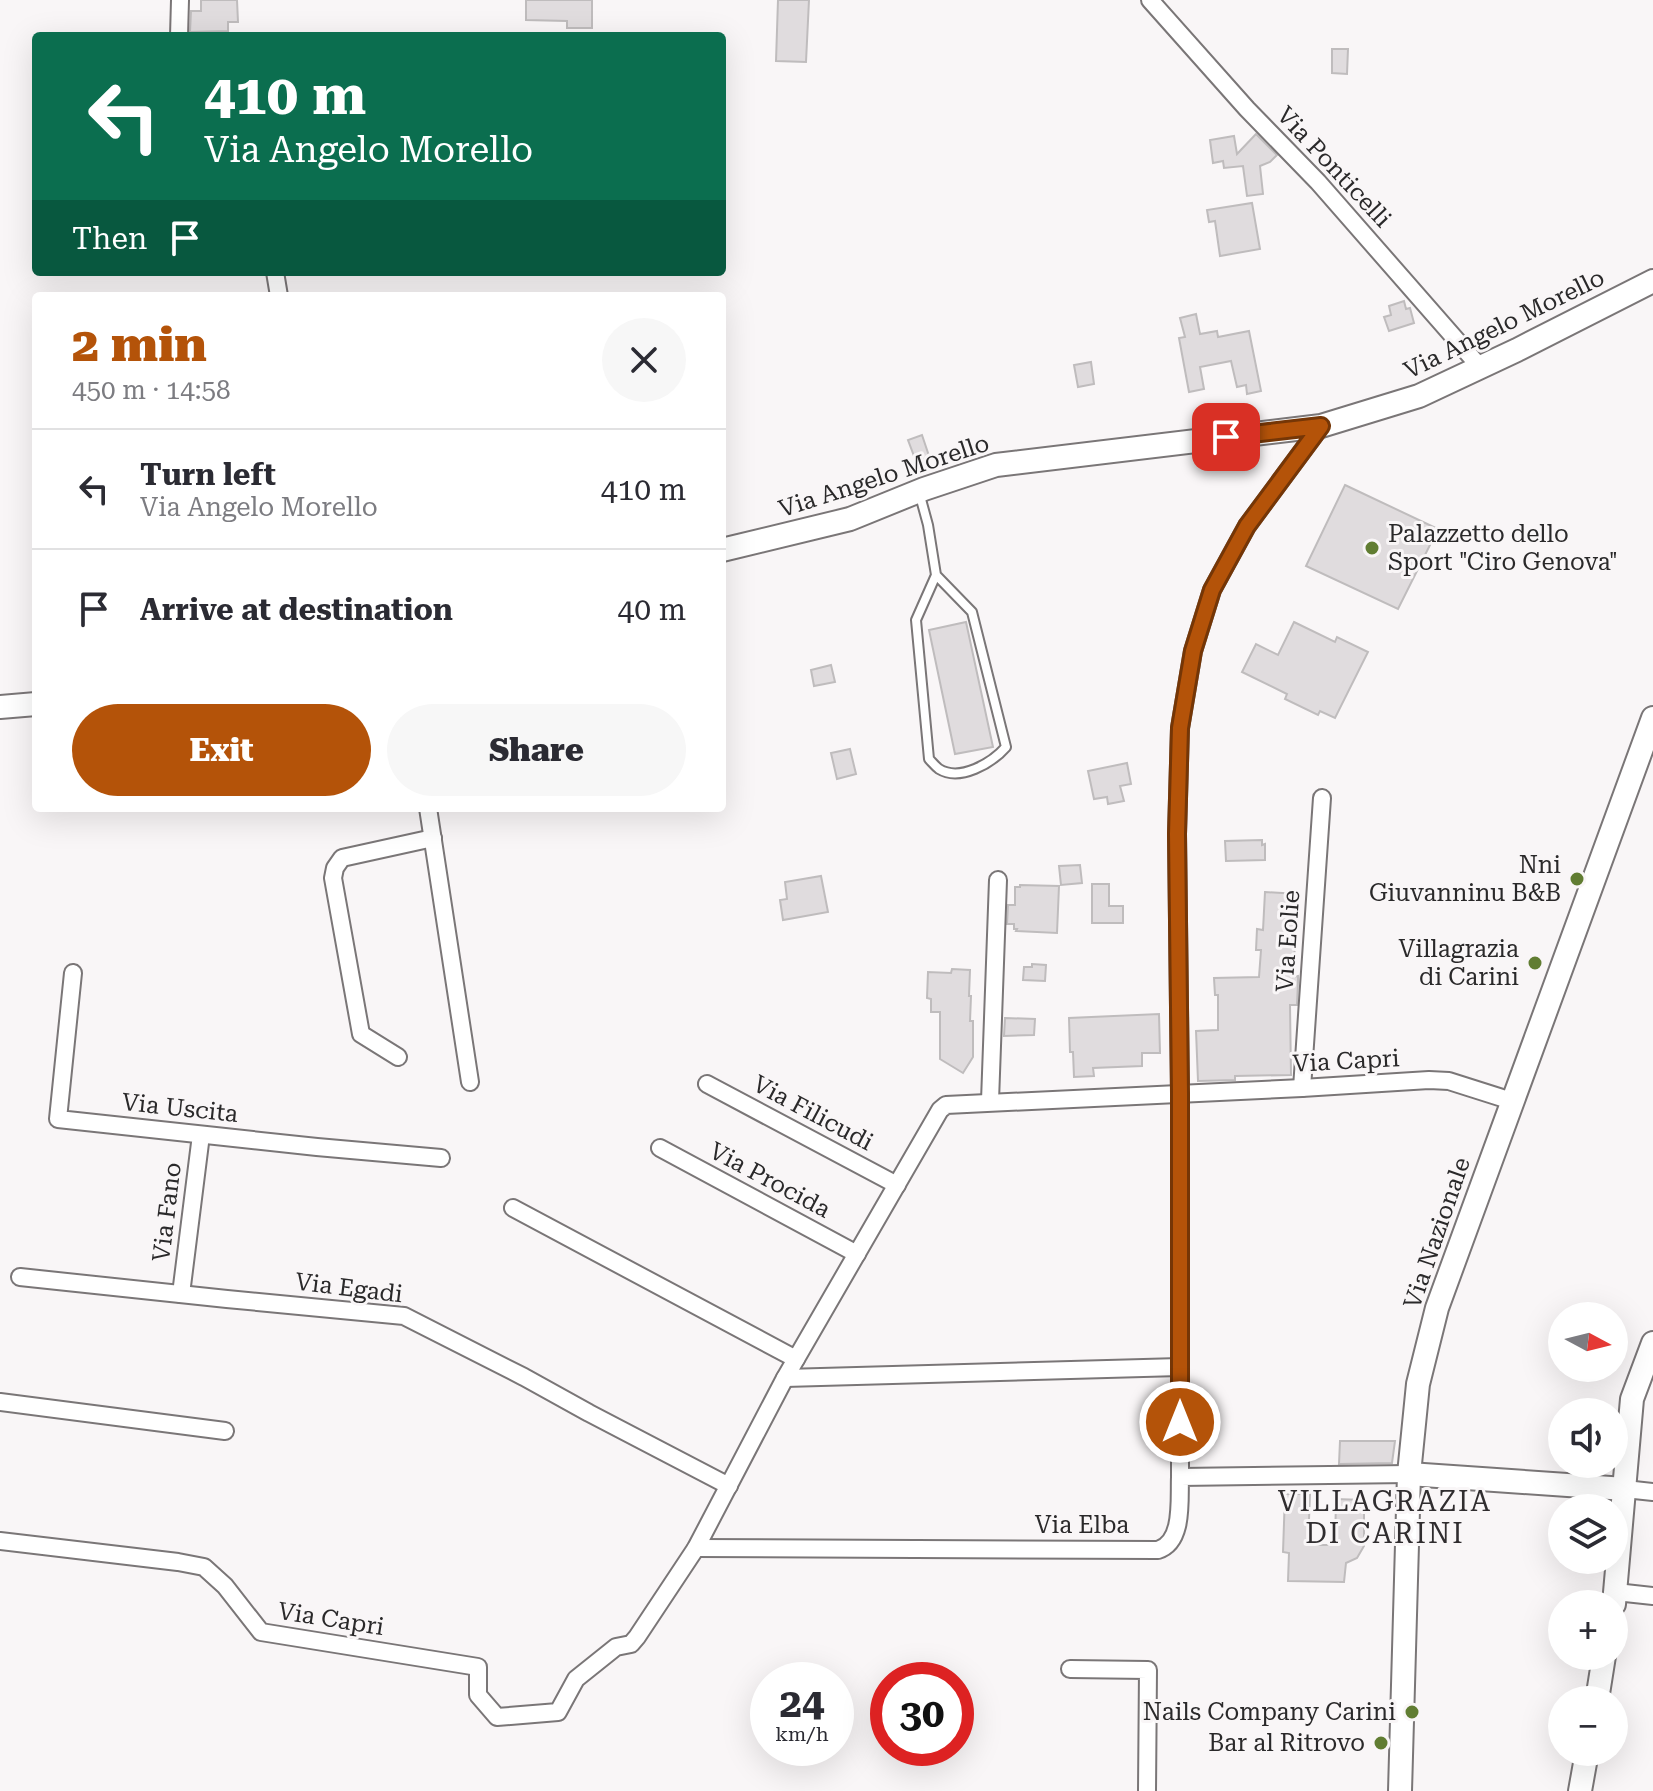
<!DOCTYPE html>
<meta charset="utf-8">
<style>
:root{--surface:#fff;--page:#f7f7f7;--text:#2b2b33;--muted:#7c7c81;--line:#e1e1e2;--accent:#b45309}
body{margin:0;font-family:"Roboto Serif",serif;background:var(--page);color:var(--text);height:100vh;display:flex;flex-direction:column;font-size:30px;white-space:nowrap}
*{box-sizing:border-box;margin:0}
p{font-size:26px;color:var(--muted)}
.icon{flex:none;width:44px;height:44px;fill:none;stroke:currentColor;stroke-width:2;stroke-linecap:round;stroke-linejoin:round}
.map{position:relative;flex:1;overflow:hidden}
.sheet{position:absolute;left:32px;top:292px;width:694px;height:520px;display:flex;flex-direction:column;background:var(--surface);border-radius:8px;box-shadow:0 8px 32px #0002}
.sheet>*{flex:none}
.guide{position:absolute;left:32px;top:32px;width:694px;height:244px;border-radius:8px;box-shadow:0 8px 32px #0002;background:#0b6e4f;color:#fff;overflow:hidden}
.needle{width:52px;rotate:97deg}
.controls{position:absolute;left:1548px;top:1302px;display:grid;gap:16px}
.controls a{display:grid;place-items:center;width:80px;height:80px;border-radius:50%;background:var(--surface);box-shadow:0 8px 32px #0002;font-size:40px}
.speed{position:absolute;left:750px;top:1662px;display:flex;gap:16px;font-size:40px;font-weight:700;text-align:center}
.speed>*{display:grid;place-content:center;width:104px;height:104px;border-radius:50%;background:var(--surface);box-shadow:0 8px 32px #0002;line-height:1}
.speed small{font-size:20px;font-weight:400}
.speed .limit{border:12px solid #d22;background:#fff;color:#111}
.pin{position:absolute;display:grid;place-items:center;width:68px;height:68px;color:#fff;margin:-34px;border-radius:16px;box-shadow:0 4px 12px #0006}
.me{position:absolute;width:88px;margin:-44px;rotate:0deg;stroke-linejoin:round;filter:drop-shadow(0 0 6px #0008)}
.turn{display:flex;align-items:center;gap:28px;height:168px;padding:0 40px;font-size:36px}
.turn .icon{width:104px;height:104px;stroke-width:2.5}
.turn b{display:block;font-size:56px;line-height:68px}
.then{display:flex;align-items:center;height:76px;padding:0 40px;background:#0003;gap:16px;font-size:30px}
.round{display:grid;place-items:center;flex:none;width:84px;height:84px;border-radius:42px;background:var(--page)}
.head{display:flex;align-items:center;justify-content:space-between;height:136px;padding:0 40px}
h1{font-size:48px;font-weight:800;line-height:60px;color:var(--accent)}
.cta{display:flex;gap:16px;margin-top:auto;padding:16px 40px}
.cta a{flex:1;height:92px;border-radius:48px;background:var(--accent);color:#fff;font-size:32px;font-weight:800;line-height:92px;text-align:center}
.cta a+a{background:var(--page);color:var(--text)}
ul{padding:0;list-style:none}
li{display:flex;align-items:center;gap:24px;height:120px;padding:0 40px;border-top:2px solid var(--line)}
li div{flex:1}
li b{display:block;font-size:30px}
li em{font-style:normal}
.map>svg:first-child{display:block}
</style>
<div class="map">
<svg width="1653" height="1791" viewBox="0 0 1653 1791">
<rect width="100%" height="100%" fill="#f9f6f7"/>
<!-- building -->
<g fill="#e0dcde" stroke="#bfbcbd" stroke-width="2">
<polygon points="201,0 237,0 238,22 228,22 228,31 190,32 191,11 201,11"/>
<polygon points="526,0 592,0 592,28 567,28 567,21 526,20"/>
<polygon points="778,0 809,0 806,62 776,61"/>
<polygon points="1332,49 1348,49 1347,74 1332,73"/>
<polygon points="1256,134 1277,155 1270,162 1260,166 1263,194 1247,196 1243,166 1224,168 1223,161 1213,163 1210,140 1234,136 1237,154"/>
<polygon points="1252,203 1260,249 1220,256 1215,221 1209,222 1207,210"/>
<polygon points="1404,301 1406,309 1410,308 1414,323 1389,331 1384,317 1391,315 1389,306"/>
<polygon points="1196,314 1200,334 1217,331 1218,337 1249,331 1261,391 1247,394 1246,385 1237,387 1231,361 1200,367 1204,389 1189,392 1179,338 1185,337 1180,318"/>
<polygon points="1091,362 1094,384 1078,387 1074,365"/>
<polygon points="922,435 930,459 917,464 908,440"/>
<polygon points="1345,485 1438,529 1398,609 1306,566"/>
<polygon points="966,622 993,747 955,754 929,630"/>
<polygon points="1294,622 1335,642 1337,637 1368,652 1335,718 1320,711 1318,715 1285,699 1287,694 1242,672 1256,644 1278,655"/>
<polygon points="831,665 835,682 814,686 811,670"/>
<polygon points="850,749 856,774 837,779 831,753"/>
<polygon points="1127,763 1131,784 1120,786 1124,801 1108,804 1107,797 1094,799 1088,771"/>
<polygon points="1262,840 1262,845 1265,844 1265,860 1226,861 1225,841"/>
<polygon points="1080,865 1082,883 1061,885 1059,866"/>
<polygon points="821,876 828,912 783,920 780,900 787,899 785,882"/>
<polygon points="1092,884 1109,884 1109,906 1123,906 1123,923 1092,923"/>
<polygon points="1020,885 1059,886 1057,933 1016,931 1017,929 1014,929 1014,924 1007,924 1008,905 1015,905 1015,887 1020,887"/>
<polygon points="1265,892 1298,894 1293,977 1298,976 1298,982 1297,1005 1290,1005 1291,1075 1235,1076 1235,1080 1198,1081 1196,1031 1218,1030 1218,995 1215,995 1214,978 1259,977 1261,950 1256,950 1257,929 1263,930"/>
<polygon points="1032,964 1046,965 1045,981 1023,980 1024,967 1032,967"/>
<polygon points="952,969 970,970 969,996 971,996 970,1021 973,1021 973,1057 963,1073 940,1059 940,1012 931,1012 931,999 927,998 928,972 951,973"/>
<polygon points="1159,1014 1160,1053 1142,1053 1142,1066 1093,1068 1094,1076 1074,1077 1073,1052 1070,1052 1069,1018"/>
<polygon points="1005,1018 1035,1019 1034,1035 1004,1036"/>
<polygon points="1340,1441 1395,1441 1392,1463 1339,1464"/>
<polygon points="1285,1494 1310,1494 1308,1545 1335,1545 1336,1499 1364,1500 1364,1546 1357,1558 1346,1563 1344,1582 1288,1581 1289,1553 1283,1552"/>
</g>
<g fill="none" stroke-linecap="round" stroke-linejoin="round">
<!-- lane casing -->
<g stroke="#7a7677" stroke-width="12">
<path id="lane" d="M 919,492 L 928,525 L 936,575 L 972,612 L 1006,747 C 992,763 960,782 939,769 C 935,766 932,762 929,759 L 916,620 L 936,575"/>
</g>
<!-- street casing -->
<g stroke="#7a7677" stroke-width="20">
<g id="street">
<polyline points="1150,0 1247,109 1318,182 1480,367"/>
<polyline points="179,36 180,0"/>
<polyline points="275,272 279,296"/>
<polyline points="428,808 470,1082"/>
<polyline points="73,973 58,1119 317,1147 441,1158"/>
<polyline points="398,1057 361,1034 333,878 335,868 342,858 433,838"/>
<polyline points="707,1084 897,1185"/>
<polyline points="1302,1088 1322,798"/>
<polyline points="990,1101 998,880"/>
<polyline points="660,1148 857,1254"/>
<polyline points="513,1208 796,1359"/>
<polyline points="20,1277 227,1299 404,1316 524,1377 589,1413 729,1486"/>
<polyline points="181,1294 201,1135"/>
<polyline points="785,1378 1180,1367"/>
<polyline points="0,1402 225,1431"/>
<polyline points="1180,1477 1180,1093 1177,834 1180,728 1193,651 1212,590 1247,526 1321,426"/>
<polyline points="1625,1489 1653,1492"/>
<polyline points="0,1541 178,1562 204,1567 225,1586 261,1632 478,1667 478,1695 497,1717 558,1712 576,1679 616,1647 631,1644 637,1637 696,1548 785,1378 940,1110 946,1105 1302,1088 1429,1080 1449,1081 1512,1101"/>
<path d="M 696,1548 L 1158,1550 C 1184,1542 1179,1500 1180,1477 L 1409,1474"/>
<polyline points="1616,1592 1653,1596"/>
<polyline points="1070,1669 1148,1670 1147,1791"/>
</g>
</g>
<!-- secondary casing -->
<g stroke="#7a7677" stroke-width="26">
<g id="secondary">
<polyline points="722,550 850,519 924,489 996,465 1321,426 1419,396 1517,350 1653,281"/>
<polyline points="0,707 36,704"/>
<polyline points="1409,1474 1625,1489"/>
<polyline points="1614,1604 1632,1399 1653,1343"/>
<polyline points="1597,1700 1604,1656"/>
<polyline points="1400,1791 1409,1474 1418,1384 1437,1308 1653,718"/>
<polyline points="1580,1791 1587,1752"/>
</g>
</g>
<!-- lane -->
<use href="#lane" stroke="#fff" stroke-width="8"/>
<!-- street -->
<use href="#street" stroke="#fff" stroke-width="16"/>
<!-- secondary -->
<use href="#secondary" stroke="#fff" stroke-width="22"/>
</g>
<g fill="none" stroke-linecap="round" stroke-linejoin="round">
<!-- route casing -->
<g stroke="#753606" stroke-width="20">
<polyline id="route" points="1180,1422 1180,1093 1177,834 1180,728 1193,651 1212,590 1247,526 1321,426 1226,437"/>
</g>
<!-- route -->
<use href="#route" stroke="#b45309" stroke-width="14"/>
</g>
<!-- markers -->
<g fill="#617d32" stroke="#f9f6f7" stroke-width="3">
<circle cx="1372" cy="548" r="8"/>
<circle cx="1577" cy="879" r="8"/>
<circle cx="1535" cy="963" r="8"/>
<circle cx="1412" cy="1712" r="8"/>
<circle cx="1381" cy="1743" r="8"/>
</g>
<g text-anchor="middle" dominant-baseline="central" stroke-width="6" stroke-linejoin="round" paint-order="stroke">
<!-- street labels -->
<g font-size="24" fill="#2a292a" stroke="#f9f6f7">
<text transform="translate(1334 167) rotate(47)">Via Ponticelli</text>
<text transform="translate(1504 324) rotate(-26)">Via Angelo Morello</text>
<text transform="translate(884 476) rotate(-18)">Via Angelo Morello</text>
<text transform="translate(1288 941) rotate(-86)">Via Eolie</text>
<text transform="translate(1346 1061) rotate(-3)">Via Capri</text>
<text transform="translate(180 1108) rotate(6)">Via Uscita</text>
<text transform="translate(813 1113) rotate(28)">Via Filicudi</text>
<text transform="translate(770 1180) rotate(28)">Via Procida</text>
<text transform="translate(167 1212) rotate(-83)">Via Fano</text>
<text transform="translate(1437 1233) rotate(-71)">Via Nazionale</text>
<text transform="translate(349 1288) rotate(7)">Via Egadi</text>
<text x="1082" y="1525">Via Elba</text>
<text transform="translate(331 1619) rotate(9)">Via Capri</text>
</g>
<!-- poi labels -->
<g font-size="24" fill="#2a292a" stroke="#f9f6f7" text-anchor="end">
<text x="1388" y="534" text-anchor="start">Palazzetto dello<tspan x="1388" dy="28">Sport "Ciro Genova"</tspan></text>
<text x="1561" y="865">Nni<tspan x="1561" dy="28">Giuvanninu B&amp;B</tspan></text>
<text x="1519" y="949">Villagrazia<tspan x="1519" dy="28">di Carini</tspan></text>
<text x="1396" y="1712">Nails Company Carini</text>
<text x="1365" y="1743">Bar al Ritrovo</text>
</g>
<!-- quarter labels -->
<g font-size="28" letter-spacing="2" fill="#302d2f" stroke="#f9f6f7">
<text x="1385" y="1501">VILLAGRAZIA<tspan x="1385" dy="32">DI CARINI</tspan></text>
</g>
</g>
</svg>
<div class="controls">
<a><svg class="needle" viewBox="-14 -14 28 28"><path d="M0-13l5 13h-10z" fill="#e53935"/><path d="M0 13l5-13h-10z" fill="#7c7c81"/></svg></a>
<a><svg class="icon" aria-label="sound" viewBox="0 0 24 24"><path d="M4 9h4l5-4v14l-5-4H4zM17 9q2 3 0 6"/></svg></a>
<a><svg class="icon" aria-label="layers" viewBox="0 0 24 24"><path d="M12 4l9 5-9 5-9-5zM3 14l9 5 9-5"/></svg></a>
<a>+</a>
<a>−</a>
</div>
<div class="speed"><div>24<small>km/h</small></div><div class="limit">30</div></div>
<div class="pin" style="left:1226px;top:437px;background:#d93025"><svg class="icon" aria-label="arrive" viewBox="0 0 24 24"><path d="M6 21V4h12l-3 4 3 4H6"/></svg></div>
<svg class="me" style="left:1180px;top:1422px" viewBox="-20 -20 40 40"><circle r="17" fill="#b45309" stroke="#fff" stroke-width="3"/><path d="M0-11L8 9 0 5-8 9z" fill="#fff"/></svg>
<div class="guide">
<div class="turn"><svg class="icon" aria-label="left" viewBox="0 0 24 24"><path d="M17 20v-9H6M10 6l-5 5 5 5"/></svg><div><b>410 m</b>Via Angelo Morello</div></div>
<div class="then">Then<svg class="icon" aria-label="arrive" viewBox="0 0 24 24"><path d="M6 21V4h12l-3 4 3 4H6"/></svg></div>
</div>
<section class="sheet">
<div class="head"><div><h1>2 min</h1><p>450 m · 14:58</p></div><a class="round"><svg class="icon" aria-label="close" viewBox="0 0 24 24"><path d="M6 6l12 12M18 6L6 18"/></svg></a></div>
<ul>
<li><svg class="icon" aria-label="left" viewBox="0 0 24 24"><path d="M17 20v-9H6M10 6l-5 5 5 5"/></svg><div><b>Turn left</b><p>Via Angelo Morello</p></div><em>410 m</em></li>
<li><svg class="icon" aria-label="arrive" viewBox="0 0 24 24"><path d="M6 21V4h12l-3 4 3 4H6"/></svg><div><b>Arrive at destination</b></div><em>40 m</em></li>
</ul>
<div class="cta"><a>Exit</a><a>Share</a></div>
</section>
</div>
